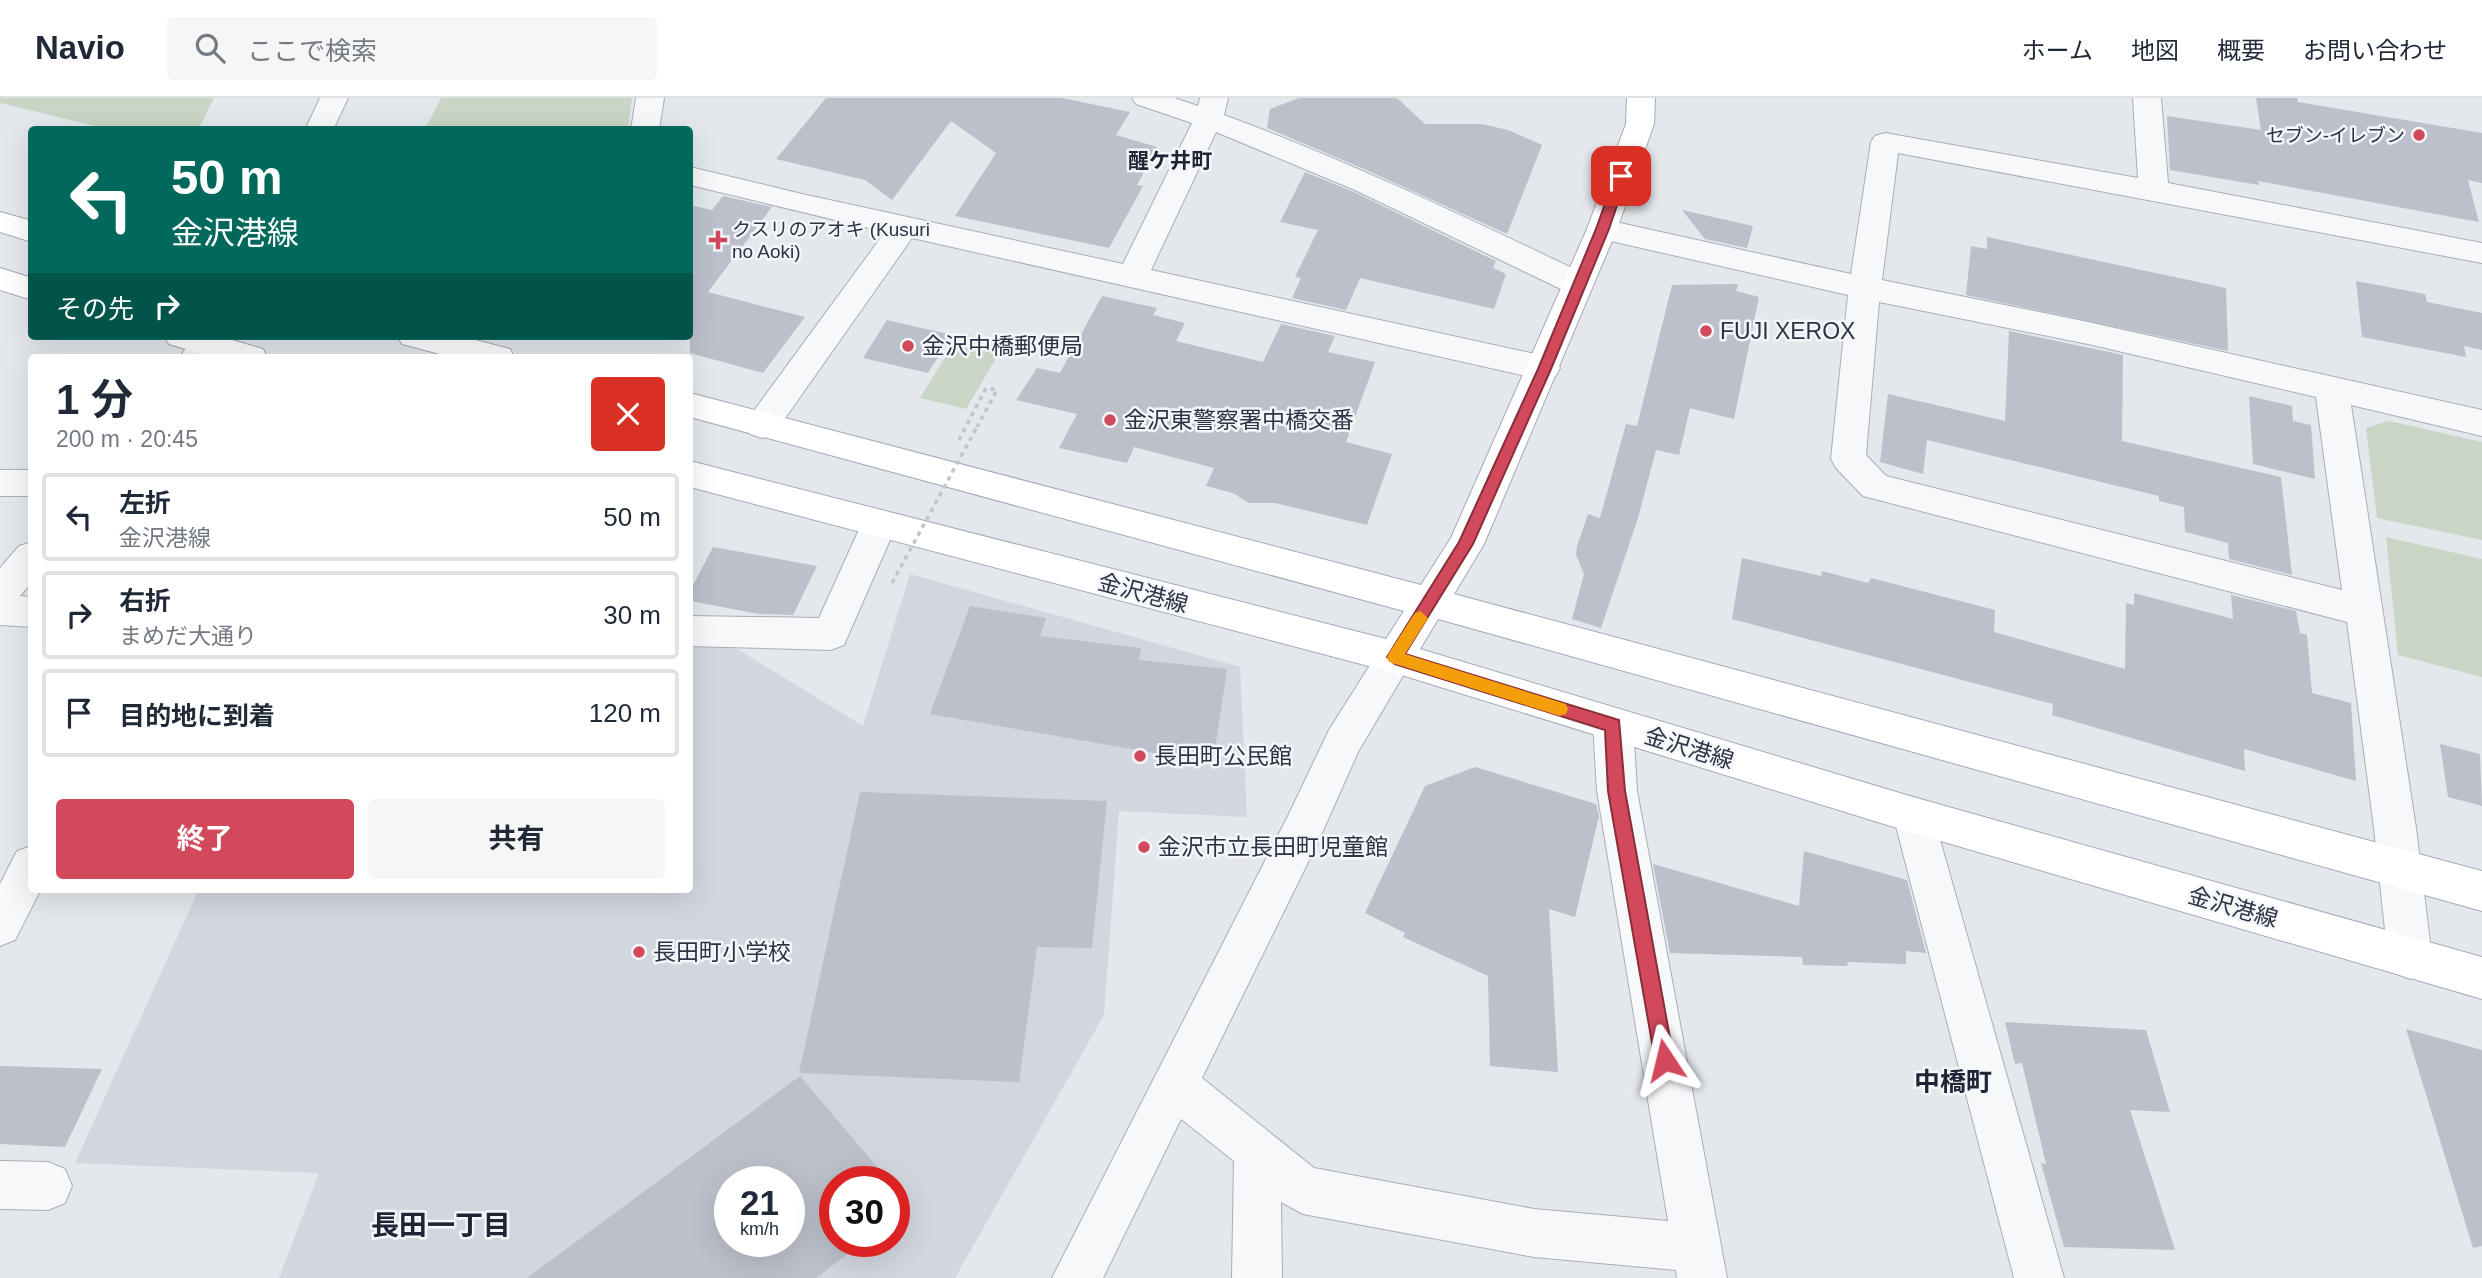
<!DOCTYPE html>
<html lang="ja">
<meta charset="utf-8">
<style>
:root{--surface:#fff;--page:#f6f6f7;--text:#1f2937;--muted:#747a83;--line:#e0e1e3;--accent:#d1495b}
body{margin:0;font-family:Helvetica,"Noto Sans JP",sans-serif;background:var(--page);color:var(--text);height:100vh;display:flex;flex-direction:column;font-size:26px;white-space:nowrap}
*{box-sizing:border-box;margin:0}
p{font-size:23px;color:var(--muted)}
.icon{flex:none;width:38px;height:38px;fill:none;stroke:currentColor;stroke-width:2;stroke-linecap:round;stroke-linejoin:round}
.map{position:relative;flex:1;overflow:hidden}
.panel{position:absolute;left:28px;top:256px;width:665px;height:539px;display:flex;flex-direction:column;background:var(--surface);border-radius:7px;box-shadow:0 7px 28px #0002}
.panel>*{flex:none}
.banner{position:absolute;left:28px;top:28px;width:665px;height:214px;border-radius:7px;box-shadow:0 7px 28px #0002;background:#00695c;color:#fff;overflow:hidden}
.speed{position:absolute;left:714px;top:1068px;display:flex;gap:14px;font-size:35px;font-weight:700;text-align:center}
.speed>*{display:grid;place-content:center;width:91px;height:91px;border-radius:50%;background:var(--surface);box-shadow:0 7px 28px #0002;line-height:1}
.speed small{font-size:18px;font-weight:400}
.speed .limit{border:10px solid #d22;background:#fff;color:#111}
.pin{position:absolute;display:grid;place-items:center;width:60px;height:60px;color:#fff;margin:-30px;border-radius:14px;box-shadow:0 4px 10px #0006}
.me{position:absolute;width:77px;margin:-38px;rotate:350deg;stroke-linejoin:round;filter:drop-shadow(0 0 5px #0008)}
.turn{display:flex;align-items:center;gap:24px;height:147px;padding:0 28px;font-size:32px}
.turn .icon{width:91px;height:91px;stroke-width:2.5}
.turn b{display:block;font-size:49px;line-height:60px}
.then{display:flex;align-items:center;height:66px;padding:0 28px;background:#0003;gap:14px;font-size:26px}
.round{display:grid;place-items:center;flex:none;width:74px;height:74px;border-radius:7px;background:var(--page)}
.head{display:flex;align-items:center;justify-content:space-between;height:119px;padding:0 28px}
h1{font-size:42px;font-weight:700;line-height:52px}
.cta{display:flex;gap:14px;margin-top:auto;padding:14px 28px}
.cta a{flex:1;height:80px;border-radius:7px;background:var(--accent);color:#fff;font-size:28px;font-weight:700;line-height:80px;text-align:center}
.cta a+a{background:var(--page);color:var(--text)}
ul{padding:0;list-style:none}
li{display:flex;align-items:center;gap:21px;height:88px;margin:0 14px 10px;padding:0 14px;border:4px solid var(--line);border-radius:7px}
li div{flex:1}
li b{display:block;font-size:26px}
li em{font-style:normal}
header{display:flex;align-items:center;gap:42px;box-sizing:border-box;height:98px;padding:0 35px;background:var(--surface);border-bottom:2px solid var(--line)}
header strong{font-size:33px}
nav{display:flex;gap:38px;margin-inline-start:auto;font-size:24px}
.search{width:490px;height:63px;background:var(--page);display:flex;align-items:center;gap:18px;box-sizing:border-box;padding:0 24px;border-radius:7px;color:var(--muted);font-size:26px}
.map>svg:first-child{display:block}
</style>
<header>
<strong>Navio</strong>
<div class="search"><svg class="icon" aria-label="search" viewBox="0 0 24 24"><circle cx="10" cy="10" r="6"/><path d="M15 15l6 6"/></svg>ここで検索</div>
<nav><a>ホーム</a><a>地図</a><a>概要</a><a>お問い合わせ</a></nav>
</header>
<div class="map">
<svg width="2482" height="1180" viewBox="0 0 2482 1180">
<rect width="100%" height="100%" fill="#e4e7ec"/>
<!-- built -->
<path fill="#d2d6de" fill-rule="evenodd" d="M 910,476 L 1240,569 L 1247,719 L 1119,713 L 1104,917 L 955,1180 L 279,1180 L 319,1075 L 75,1065 L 199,791 L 690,791 L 690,542 L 724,543 L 863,628 ZM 730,1083 L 789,1083 L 789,1143 L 730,1143 ZM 835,1083 L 894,1083 L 894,1143 L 835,1143 Z"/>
<!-- green -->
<g fill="#c9d6c5">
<polygon points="0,0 214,0 198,32 108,31 0,5"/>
<polygon points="441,0 632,0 628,31 425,31"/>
<polygon points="960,235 1005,245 966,311 920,300"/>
<polygon points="2389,323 2482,344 2482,442 2377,420 2366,330"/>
<polygon points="2386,439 2482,461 2482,579 2398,557"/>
</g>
<!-- building -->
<g fill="#bbc0ca" fill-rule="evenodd">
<polygon points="826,0 1062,0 1130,14 1116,37 1157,49 1137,87 1143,88 1109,150 955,118 996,55 951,23 892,102 865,82 776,61"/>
<polygon points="1299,0 1397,0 1425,26 1482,26 1508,32 1542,47 1507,136 1364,71 1267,30 1270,11"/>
<polygon points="2256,0 2297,0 2298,4 2482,35 2482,85 2468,82 2479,124 2258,83 2259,87 2170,72 2167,18 2261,32"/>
<polygon points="1305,74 1354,94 1496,163 1493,170 1506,176 1494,211 1360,180 1346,212 1292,200 1301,180 1295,179 1318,132 1280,124"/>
<polygon points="723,98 772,109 708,194 805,219 763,275 690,255 690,107 712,112"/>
<polygon points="1682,112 1753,128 1747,150 1705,141"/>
<polygon points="1987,139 2226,190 2228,253 1966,197 1971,148 1987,151"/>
<polygon points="2356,183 2425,196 2427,204 2482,215 2482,252 2464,248 2466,259 2362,239"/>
<polygon points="1738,186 1736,193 1759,199 1734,321 1690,310 1679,357 1656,352 1638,420 1601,530 1572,521 1584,476 1576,457 1577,448 1588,416 1600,420 1626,326 1637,328 1672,187"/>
<polygon points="1102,198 1157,210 1153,217 1185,225 1176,243 1263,264 1281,226 1335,238 1328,254 1375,264 1346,344 1392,356 1367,427 1275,405 1249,405 1233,395 1206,388 1214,370 1134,349 1127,365 1059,350 1077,316 1016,302 1037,270 1060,275"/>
<polygon points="887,222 952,237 928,275 863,260"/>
<polygon points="2009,233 2123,257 2122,343 2281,379 2292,477 2229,461 2228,445 2185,434 2184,409 2159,403 2159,398 1927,342 1923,376 1880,364 1888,296 2005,323"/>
<polygon points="2249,298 2292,308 2293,323 2311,327 2315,381 2253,366"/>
<polygon points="713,449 817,468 793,517 759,516 690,503 690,493"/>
<polygon points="1742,460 1821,478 1822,473 1868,485 1871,480 1995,512 1994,534 2125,571 2126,505 2134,507 2134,495 2233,521 2231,497 2296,513 2300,535 2307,537 2312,595 2351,605 2356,683 2244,651 2245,673 2052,617 2053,606 1732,521"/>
<polygon points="970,508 1046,520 1040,538 1141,550 1139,562 1227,571 1213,665 930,616"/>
<polygon points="2440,646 2480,656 2482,708 2448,699"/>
<polygon points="1475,669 1596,706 1599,718 1575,819 1549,811 1558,974 1490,968 1488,878 1403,839 1405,835 1365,815 1425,688"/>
<polygon points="860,694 1107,703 1092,850 1037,849 1019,984 799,975"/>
<polygon points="1804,753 1907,782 1926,855 1906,853 1906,866 1847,864 1848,868 1803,867 1802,859 1670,855 1653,766 1799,808"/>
<polygon points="2005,924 2146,932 2170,1014 2130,1012 2175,1152 2064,1149 2041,1065 2046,1066 2022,965 2015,966"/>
<polygon points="2406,931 2482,952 2482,1148 2473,1150"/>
<polygon points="0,968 102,971 65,1049 0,1046"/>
<path d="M 800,978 L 889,1083 L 835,1083 L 835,1143 L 859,1143 L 853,1152 L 816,1180 L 527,1180 ZM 730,1083 L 789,1083 L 789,1143 L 730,1143 Z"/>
</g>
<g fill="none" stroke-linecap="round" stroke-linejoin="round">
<!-- minor casing -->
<g stroke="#a9aeb7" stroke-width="2">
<g id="minor">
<polygon points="320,0 348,0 333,32 305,32"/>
<polygon points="636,0 664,0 659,32 631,32"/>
<path d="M 1132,0 L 1174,0 L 1198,8 L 1200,0 L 1228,0 L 1224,17 C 1349,63 1469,121 1589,178 L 1594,186 L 1589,194 L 1578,197 L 1567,194 L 1355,92 L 1216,34 L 1151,172 L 1544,258 L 1556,262 L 1560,270 L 1556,278 L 1544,282 L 912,140 L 774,336 L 762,340 L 750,336 L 745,327 L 750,318 L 885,134 L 690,87 L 690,69 L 802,96 L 1123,166 L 1192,25 L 1136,6 Z"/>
<path d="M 2133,0 L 2161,0 L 2168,85 L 2482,145 L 2482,165 L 1898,55 L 1882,182 L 2088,224 L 2482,312 L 2482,338 L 2351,307 L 2416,730 L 2432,860 L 2425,875 L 2410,881 L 2395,875 L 2388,860 L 2374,730 L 2347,524 L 1863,398 L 1836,370 L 1831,361 L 1848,197 L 1602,141 L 1591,138 L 1587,131 L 1591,124 L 1602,121 L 1851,176 L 1871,44 L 1875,38 L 1885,35 L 2138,80 ZM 1879,204 L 2088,246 L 2316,299 L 2342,492 L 1886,378 L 1866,357 Z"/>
<polygon points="194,238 227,238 213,259 180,259"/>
<rect x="0" y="372" width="32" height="26"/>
<polygon points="879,412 892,416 897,426 844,547 831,552 690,548 690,518 819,520 866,416"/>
<polygon points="32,444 32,484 20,498 32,499 32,529 0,527 0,470 19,448"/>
<polygon points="1395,543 1408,548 1414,559 1358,654 1318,744 1202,980 1314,1070 1534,1111 1668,1123 1597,693 1593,627 1599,615 1613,610 1627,615 1633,627 1637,693 1727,1180 1677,1180 1676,1172 1534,1159 1303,1116 1281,1104 1282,1180 1232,1180 1234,1063 1181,1021 1103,1180 1052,1180 1288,718 1329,632 1382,548"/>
<polygon points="1913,699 1927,704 1933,717 2064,1180 2014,1180 1893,717 1899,704"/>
<polygon points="32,748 32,791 41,791 15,842 0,848 0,786 17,753"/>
<polygon points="0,1063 48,1064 65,1071 72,1088 65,1105 48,1112 0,1111"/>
</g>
</g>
<!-- major casing -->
<g stroke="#a3abb8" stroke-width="2">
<g id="major">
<polygon points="1627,0 1655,0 1654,26 1617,131 1484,446 1454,496 2482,773 2482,813 1438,521 1420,551 1913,699 2482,859 2482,901 1913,735 1395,575 690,389 690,363 1386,541 1404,513 690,319 690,295 1421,487 1451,440 1587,131 1626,26"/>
<polygon points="0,114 32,123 32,144 0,134"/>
<polygon points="0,170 32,180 32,202 0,192"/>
<polygon points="164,238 219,238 263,251 267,259 212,259 169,246"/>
<polygon points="397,238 460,238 510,251 514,259 451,259 402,246"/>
</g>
</g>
<!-- path -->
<polyline stroke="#c2c5cb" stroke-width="3.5" stroke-dasharray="4.5 4.5" stroke-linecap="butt" points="959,342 986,290 997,292 977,329"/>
<!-- minor -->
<use href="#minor" fill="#f7f8fa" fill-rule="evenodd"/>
<!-- major -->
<use href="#major" fill="#fff" fill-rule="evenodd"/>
<!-- path-bridge -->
<polyline stroke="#c2c5cb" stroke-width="3.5" stroke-dasharray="4.5 4.5" stroke-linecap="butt" points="892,485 977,329"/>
</g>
<!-- route -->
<polygon fill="#d1495b" stroke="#882f3b" stroke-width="2" points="1621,74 1627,78 1609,131 1551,271 1473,446 1405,556 1619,622 1625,693 1674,962 1671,968 1665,971 1658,968 1655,962 1608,693 1605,632 1395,566 1387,559 1459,444 1538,271 1596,131 1615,78"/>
<!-- slow -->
<polygon fill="#f59e0b" points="1420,513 1428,520 1405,556 1566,606 1568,611 1566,616 1560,618 1389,564 1387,559 1389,555 1415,515"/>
<!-- markers -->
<g fill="#d1495b" stroke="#f4f6f9" stroke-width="2.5">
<circle cx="2419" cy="37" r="7"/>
<path d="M714.5 131.5h7v7h7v7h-7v7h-7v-7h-7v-7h7z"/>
<circle cx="1706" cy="233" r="7"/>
<circle cx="908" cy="248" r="7"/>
<circle cx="1110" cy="322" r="7"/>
<circle cx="1140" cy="658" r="7"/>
<circle cx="1144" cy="749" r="7"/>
<circle cx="639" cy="854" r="7"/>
</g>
<g text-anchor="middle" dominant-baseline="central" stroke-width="5" stroke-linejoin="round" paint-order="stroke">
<!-- far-poi labels -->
<g font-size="19" fill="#2b3445" stroke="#f4f6f9" text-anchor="end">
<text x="2405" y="37">セブン-イレブン</text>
<text x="732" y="131" text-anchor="start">クスリのアオキ (Kusuri<tspan x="732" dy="22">no Aoki)</tspan></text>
</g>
<!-- far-quarter labels -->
<g font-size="21" font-weight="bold" fill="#1d2536" stroke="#f4f6f9">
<text x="1170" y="62">醒ケ井町</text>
</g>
<!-- poi labels -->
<g font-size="23" fill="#2b3445" stroke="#f4f6f9" text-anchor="start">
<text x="1720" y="233">FUJI XEROX</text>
<text x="922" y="248">金沢中橋郵便局</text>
<text x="1124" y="322">金沢東警察署中橋交番</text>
<text x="1154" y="658">長田町公民館</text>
<text x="1158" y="749">金沢市立長田町児童館</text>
<text x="653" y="854">長田町小学校</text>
</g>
<!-- street labels -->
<g font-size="23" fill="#2b3445" stroke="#f4f6f9">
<text transform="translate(1143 495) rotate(15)">金沢港線</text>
<text transform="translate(1689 650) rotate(17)">金沢港線</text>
<text transform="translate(2233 809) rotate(16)">金沢港線</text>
</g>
<!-- quarter labels -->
<g font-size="26" font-weight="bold" fill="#1d2536" stroke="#f4f6f9">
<text x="1953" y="984">中橋町</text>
</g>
<!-- near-neighbourhood labels -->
<g font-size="28" font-weight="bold" fill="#1d2536" stroke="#f4f6f9">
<text x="441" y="1127">長田一丁目</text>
</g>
</g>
</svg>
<div class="speed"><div>21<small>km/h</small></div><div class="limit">30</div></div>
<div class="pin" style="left:1621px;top:78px;background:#d93025"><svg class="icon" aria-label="arrive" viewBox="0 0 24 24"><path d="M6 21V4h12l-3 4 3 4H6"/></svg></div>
<svg class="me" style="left:1665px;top:962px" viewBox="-20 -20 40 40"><path d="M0-17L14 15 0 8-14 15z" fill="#d1495b" stroke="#fff" stroke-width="4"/></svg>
<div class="banner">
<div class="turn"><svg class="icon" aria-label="left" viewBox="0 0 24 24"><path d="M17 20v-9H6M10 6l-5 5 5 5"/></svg><div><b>50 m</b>金沢港線</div></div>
<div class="then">その先<svg class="icon" aria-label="right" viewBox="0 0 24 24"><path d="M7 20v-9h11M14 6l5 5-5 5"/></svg></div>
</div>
<section class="panel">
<div class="head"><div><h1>1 分</h1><p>200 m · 20:45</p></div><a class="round" style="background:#d93025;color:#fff"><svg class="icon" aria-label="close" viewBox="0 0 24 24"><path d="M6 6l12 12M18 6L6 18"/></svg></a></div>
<ul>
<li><svg class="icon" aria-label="left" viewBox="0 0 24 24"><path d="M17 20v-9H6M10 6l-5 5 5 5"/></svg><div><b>左折</b><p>金沢港線</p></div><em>50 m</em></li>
<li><svg class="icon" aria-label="right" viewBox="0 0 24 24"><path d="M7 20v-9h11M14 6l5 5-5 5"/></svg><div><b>右折</b><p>まめだ大通り</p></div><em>30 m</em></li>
<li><svg class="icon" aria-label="arrive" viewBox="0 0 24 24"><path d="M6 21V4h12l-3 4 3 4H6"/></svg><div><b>目的地に到着</b></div><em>120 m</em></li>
</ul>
<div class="cta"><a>終了</a><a>共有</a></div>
</section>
</div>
